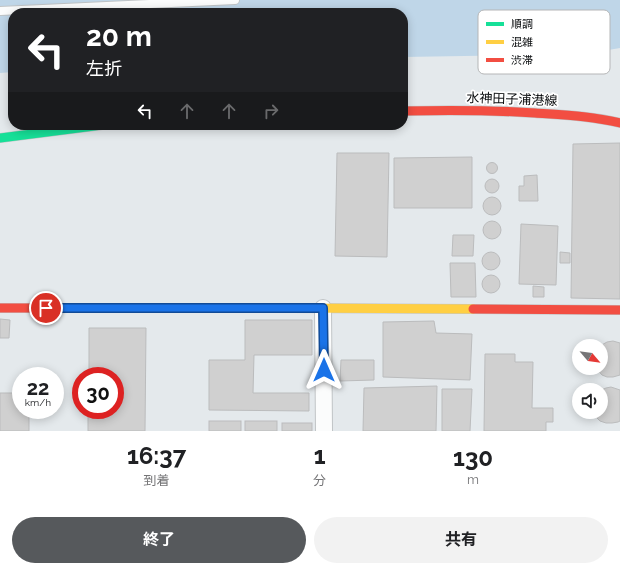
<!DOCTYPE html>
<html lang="ja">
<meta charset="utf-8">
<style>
:root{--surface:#fff;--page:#f2f2f2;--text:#202124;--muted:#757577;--accent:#56595c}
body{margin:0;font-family:Raleway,"Noto Sans JP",sans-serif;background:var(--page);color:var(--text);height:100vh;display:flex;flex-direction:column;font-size:15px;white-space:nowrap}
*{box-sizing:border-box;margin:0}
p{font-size:13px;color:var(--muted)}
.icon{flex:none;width:22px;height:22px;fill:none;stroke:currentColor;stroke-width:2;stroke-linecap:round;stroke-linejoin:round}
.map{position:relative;height:431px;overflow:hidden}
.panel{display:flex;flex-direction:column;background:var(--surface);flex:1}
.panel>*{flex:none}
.top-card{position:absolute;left:8px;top:8px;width:400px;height:122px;border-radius:16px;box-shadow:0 2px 10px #0003;background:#202124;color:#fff;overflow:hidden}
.needle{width:26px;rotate:119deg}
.buttons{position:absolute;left:572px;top:339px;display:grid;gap:8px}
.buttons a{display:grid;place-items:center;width:36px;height:36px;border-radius:50%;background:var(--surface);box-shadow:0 2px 10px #0003;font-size:20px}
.speed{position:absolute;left:12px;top:367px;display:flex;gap:8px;font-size:20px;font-weight:700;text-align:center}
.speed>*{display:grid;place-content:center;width:52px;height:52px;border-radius:50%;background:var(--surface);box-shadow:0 2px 10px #0003;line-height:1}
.speed small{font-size:10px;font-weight:400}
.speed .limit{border:6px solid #d22;background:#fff;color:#111}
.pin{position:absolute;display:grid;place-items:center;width:34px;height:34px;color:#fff;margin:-17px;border:2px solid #fff;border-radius:50%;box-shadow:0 1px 4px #0007}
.me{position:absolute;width:44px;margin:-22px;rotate:0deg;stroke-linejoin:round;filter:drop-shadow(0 0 3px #0008)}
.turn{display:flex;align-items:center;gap:14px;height:84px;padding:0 12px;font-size:18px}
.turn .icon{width:52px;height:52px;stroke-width:2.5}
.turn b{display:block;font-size:28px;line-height:34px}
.lanes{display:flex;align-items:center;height:38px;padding:0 12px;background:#0003;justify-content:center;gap:20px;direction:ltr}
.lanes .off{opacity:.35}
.eta{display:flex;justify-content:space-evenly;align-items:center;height:68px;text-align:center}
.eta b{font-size:24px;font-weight:700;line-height:28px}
.primary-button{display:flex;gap:8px;margin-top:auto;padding:8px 12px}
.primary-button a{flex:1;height:46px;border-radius:24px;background:var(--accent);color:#fff;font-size:16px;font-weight:700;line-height:46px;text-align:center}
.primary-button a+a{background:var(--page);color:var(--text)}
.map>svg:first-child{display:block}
</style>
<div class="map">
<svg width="620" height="431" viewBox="0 0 620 431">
<rect width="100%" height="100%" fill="#e4e9ec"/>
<!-- green -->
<polygon fill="#bfd6e8" points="0,0 620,0 620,48 585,54 403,57 403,13 13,13 13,72 0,73"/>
<!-- building -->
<g fill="#d0d0d0" stroke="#bbbcbd">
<polygon points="620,143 620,299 571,298 573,144"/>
<polygon points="337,153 389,153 387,257 335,256"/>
<polygon points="472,157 472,208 394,208 394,158"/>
<circle cx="492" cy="168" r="5.5"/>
<polygon points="537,175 538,201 519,201 519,186 524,186 524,176"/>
<circle cx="492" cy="186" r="7"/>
<circle cx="492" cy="206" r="9"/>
<circle cx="492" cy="230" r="9"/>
<polygon points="521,224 558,226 556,285 519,284"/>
<polygon points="453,235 474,235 473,256 452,256"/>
<polygon points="560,252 570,253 570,263 560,263"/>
<circle cx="491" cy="261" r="9"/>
<polygon points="450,263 475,263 476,297 451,297"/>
<circle cx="491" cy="284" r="9"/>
<polygon points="533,286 544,287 544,297 533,297"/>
<polygon points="0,319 10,320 9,338 0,338"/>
<polygon points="245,320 312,320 312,355 254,355 253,393 309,393 309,411 209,410 209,360 245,360"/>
<polygon points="434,321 436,333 472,334 470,380 383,377 383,322"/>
<polygon points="89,328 146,328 145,431 88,431 88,410 115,410 115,376 89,376"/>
<polygon points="613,341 620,343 620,375 613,377 607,377 602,375 596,368 601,368 601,346 600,346 607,342"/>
<polygon points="485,354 515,354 515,362 533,362 532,408 553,408 553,422 546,422 546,431 484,431"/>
<polygon points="341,360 374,360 374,380 340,381"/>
<polygon points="437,386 436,431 363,431 364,388"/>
<polygon points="611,387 620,390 620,421 618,422 612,423 606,423 600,421 596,417 593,412 601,412 601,390 606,388"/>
<polygon points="442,389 472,389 470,431 442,431"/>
<polygon points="0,393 21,393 21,410 29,410 29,431 0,431"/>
<rect x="209" y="421" width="32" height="10"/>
<rect x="245" y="421" width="32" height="10"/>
<rect x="282" y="423" width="30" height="8"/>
</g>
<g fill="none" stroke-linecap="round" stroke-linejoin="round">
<!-- lane casing -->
<g stroke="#c0c4c6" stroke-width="10">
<polyline id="lane" points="0,11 235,0"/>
</g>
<!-- street casing -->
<g stroke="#c0c4c6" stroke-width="18">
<polyline id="street" points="323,308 324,431"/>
</g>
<!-- fast casing -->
<g stroke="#c0c4c6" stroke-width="10">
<polyline id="fast" points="0,138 102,125"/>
</g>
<!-- slow casing -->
<g stroke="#c0c4c6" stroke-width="10">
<polyline id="slow" points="292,308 473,309"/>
</g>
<!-- jam casing -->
<g stroke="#c0c4c6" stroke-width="10">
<g id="jam">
<path d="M 403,111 C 447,110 491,110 535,113 C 564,115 592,116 620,123"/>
<polyline points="0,308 292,308"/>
<polyline points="473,309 620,310"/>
</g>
</g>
<!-- lane -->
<use href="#lane" stroke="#fbfcfc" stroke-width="8"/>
<!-- street -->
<use href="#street" stroke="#fbfcfc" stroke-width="16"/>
<!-- fast -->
<use href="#fast" stroke="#16e098" stroke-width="9"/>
<!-- slow -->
<use href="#slow" stroke="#ffcf43" stroke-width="9"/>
<!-- jam -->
<use href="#jam" stroke="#f24e42" stroke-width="9"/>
</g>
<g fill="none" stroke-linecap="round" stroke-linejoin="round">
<!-- route casing -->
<g stroke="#114b97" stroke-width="10">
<polyline id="route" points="46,308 323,308 324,370"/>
</g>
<!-- route -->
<use href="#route" stroke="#1a73e8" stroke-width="7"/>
</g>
<g text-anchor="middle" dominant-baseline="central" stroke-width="3.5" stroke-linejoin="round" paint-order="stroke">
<!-- street labels -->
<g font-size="13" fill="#090c0e" stroke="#fff">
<text transform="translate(512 99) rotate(2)">水神田子浦港線</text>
</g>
</g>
<!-- legend -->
<rect x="478" y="10" width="132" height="64" rx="6" fill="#fff" stroke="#b5b6b7" stroke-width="1"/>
<rect x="486" y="22" width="18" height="4" fill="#16e098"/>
<rect x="486" y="40" width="18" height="4" fill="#ffcf43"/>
<rect x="486" y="58" width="18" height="4" fill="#f24e42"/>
<g font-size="11" fill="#090c0e">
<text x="511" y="28">順調</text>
<text x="511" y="46">混雑</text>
<text x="511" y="64">渋滞</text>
</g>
</svg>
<div class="buttons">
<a><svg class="needle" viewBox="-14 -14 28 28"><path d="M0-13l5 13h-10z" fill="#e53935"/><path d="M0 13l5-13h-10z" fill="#757577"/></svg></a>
<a><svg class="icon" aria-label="sound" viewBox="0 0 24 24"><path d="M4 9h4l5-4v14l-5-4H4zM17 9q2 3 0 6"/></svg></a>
</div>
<div class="speed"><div>22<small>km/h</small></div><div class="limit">30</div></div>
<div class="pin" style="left:46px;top:308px;background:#d93025"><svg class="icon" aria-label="arrive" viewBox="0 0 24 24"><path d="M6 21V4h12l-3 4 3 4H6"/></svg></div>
<svg class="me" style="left:324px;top:370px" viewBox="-20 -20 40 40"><path d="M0-17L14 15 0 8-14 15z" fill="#1a73e8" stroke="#fff" stroke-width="4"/></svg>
<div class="top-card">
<div class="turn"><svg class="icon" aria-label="left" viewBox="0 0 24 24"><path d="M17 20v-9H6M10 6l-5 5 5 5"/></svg><div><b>20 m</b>左折</div></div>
<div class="lanes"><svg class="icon" aria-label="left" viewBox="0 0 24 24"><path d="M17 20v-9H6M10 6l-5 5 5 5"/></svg><svg class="icon off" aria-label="ahead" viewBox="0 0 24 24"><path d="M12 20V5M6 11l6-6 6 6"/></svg><svg class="icon off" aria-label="ahead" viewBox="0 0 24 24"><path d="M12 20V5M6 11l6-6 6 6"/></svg><svg class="icon off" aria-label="right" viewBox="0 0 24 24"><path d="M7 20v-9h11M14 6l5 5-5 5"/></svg></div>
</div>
</div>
<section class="panel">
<div class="eta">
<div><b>16:37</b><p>到着</p></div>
<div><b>1</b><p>分</p></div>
<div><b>130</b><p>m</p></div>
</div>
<div class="primary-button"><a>終了</a><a>共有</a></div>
</section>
